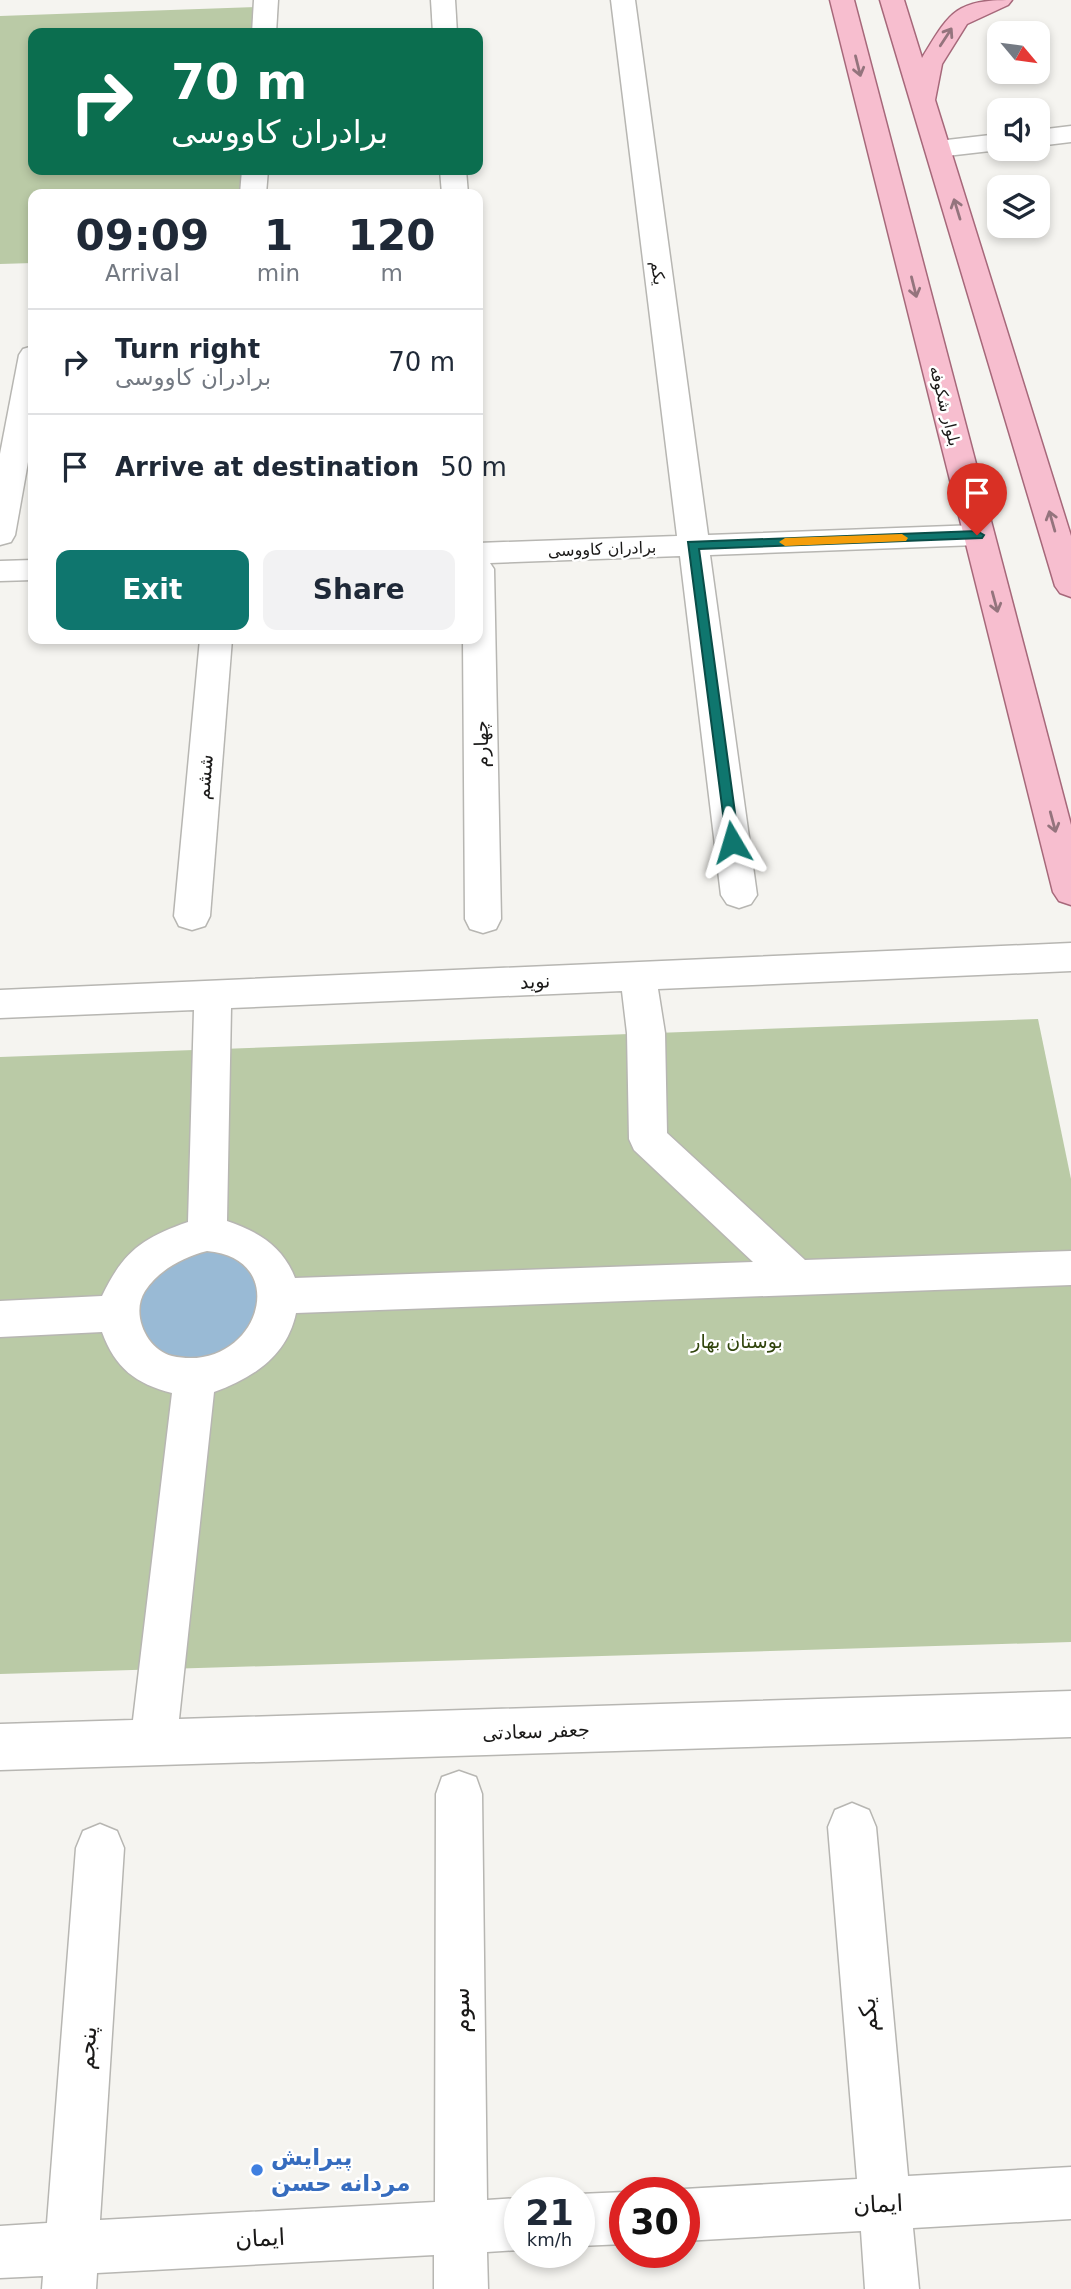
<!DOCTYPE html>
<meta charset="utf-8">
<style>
:root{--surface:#fff;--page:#f2f2f3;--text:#1f2937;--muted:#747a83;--line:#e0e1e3;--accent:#0f766e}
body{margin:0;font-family:"DejaVu Sans",Vazirmatn,sans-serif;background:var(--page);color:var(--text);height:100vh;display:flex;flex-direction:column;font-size:26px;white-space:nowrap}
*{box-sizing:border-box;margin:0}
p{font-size:23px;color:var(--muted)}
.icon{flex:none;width:38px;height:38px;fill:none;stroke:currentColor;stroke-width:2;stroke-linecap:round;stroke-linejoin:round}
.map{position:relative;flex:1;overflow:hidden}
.details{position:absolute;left:28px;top:189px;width:455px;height:455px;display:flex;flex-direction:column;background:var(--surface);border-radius:14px;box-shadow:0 4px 10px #0003}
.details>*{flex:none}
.top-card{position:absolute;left:28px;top:28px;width:455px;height:147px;border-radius:14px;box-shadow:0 4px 10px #0003;background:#0b6e4f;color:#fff;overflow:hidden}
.needle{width:46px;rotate:119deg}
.controls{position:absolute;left:987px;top:21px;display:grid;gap:14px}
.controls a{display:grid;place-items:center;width:63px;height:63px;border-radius:14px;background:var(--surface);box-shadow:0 4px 10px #0003;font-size:35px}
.speed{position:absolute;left:504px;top:2177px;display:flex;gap:14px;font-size:35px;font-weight:700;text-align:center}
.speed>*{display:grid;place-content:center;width:91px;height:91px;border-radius:50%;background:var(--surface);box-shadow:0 4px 10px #0003;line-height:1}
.speed small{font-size:18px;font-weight:400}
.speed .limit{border:10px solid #d22;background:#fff;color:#111}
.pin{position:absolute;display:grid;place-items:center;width:60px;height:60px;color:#fff;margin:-72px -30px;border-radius:50% 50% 50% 0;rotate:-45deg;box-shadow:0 0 7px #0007}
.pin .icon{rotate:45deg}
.me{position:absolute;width:77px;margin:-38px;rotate:353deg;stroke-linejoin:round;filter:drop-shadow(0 0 5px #0008)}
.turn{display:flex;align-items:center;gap:24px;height:147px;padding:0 28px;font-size:32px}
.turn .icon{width:91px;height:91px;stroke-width:2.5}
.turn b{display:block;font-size:49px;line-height:60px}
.eta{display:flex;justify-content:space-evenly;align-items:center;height:119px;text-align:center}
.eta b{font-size:42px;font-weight:700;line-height:49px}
.primary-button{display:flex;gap:14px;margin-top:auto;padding:14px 28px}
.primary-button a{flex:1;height:80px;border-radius:14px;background:var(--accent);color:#fff;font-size:28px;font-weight:700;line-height:80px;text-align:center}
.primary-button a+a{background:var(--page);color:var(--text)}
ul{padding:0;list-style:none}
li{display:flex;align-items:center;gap:21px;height:105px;padding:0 28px;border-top:2px solid var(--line)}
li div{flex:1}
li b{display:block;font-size:26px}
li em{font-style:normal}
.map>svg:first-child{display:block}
</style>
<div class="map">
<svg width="1071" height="2289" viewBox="0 0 1071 2289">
<rect width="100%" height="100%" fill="#f5f4f0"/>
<!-- green -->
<g fill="#bacaa6">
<polygon points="256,7 254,33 33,33 33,170 243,170 241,194 33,194 33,263 0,264 0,16"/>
<polygon points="1038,1019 1071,1179 1071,1642 0,1674 0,1057"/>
</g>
<!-- water -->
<polygon fill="#99bad5" points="214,1249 251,1265 267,1298 238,1352 172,1363 139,1339 133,1302 153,1267"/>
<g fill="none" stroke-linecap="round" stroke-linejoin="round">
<!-- minor casing -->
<g stroke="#b7b6b2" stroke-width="3">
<g id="minor">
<polygon points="254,0 278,0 276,33 252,33"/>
<polygon points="431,0 455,0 457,33 433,33"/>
<polygon points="611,0 635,0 708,535 977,525 988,528 992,535 988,542 977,545 710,555 757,895 751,904 739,908 727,904 721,895 680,556 490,563 494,569 501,919 496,929 483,933 470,929 465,919 463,639 478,639 478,543 677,536"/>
<polygon points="1071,126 1071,142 1038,146 1038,130"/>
<polygon points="999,134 999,149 1003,149 999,150 938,157 929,154 925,149 929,144 938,141"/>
<polygon points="242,170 268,170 266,194 240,194"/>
<polygon points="440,170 466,170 468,194 442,194"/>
<polygon points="33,346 33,434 15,535 11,542 0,545 0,454 19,355 23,349"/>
<polygon points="33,560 33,580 0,581 0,561"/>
<polygon points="200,639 232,639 210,916 205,926 192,930 179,926 174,916"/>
<path d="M 1071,943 L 1071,971 L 658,989 L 665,1033 L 667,1133 L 805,1260 L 1071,1251 L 1071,1285 L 296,1313 C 287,1356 253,1378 214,1392 L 179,1719 L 1071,1691 L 1071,1737 L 0,1770 L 0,1724 L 133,1720 L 172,1393 C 136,1384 115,1368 102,1332 L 0,1337 L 0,1301 L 102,1296 C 123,1252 142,1238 188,1222 L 194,1010 L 0,1018 L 0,990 ZM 622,991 L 627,1033 L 629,1139 L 634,1150 L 753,1262 L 295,1278 C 283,1246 257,1231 227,1221 L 231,1008 ZM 207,1251 C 296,1259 256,1375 172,1356 C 147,1350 130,1314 145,1291 C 159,1270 183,1257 207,1251 Z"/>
<polygon points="459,1771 476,1777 482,1794 487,2200 520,2198 520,2250 487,2252 488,2289 434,2289 434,2255 97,2273 96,2289 42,2289 43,2276 0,2278 0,2226 47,2223 76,1848 83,1831 100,1824 117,1831 124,1848 100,2220 435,2202 436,1794 442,1777"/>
<polygon points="852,1803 869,1810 876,1827 908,2176 1071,2167 1071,2219 913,2228 919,2289 865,2289 861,2231 684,2241 684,2193 675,2193 684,2189 857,2179 828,1827 835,1810"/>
<polygon points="625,2192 625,2244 579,2246 579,2194"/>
</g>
</g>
<!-- major casing -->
<g stroke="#a6687a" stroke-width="3">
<g id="major">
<polygon points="830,0 854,0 1071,825 1071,905 1059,901 1053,892"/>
<path d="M 880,0 L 904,0 L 922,58 C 950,12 955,0 1012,0 L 1008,5 L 967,24 L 942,64 L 935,100 L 1071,536 L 1071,597 L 1060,593 L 1055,586 Z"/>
</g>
</g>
<!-- minor -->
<use href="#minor" fill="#fff" fill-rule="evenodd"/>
<!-- major -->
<use href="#major" fill="#f7becf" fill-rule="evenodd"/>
</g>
<!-- one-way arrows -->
<defs><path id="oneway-shaft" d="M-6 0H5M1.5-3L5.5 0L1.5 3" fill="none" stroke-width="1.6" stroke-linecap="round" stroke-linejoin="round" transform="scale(1.75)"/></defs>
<g stroke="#94747d">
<use href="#oneway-shaft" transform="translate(946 37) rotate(-57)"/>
<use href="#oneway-shaft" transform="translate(858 66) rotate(76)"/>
<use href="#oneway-shaft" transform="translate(957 209) rotate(-107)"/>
<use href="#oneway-shaft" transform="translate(914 287) rotate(76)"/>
<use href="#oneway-shaft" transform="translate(1052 521) rotate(-106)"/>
<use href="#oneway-shaft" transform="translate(995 602) rotate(75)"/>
<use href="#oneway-shaft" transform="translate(1053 822) rotate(75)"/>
</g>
<!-- route -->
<polygon fill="#0f766e" stroke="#0a4d48" stroke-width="2" points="977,531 984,535 982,538 699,549 739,842 732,847 727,845 688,542"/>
<!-- slow -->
<polygon fill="#f59e0b" points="902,534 908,538 906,541 785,546 779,542 785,538"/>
<!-- markers -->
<circle fill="#3f7fe0" stroke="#fff" stroke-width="2.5" cx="257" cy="2170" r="7"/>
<g text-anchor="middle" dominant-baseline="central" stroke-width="5" stroke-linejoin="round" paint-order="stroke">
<!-- far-street labels -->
<g font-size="16" fill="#1a1918" stroke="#fff">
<text transform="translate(658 273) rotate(83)">یکم</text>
<text transform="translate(945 406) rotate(76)">بلوار شکوفه</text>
<text transform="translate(602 549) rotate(-2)">برادران کاووسی</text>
</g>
<!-- street labels -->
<g font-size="19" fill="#1a1918" stroke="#fff">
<text transform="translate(481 744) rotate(-91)">چهارم</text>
<text transform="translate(204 777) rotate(-85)">ششم</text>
<text transform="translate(535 981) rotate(-3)">نوید</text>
<text transform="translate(536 1731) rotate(-2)">جعفر سعادتی</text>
</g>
<!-- park labels -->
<g font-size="19" fill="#31450d" stroke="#fff">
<text x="737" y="1341">بوستان بهار</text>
</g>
<!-- near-street labels -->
<g font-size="23" fill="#1a1918" stroke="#fff">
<text transform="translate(461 2010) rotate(-90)">سوم</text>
<text transform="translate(868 2015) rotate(-95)">یکم</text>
<text transform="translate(87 2048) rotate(-86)">پنجم</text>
<text transform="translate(878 2204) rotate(-3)">ایمان</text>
<text transform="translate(260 2238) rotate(-3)">ایمان</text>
</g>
<!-- near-shop labels -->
<g font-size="23" font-weight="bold" fill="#366cbe" stroke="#fff" text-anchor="start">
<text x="271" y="2157">پیرایش<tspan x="271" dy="26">مردانه حسن</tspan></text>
</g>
</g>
</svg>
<div class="controls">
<a><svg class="needle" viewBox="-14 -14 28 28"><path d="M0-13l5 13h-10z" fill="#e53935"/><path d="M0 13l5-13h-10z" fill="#747a83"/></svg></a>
<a><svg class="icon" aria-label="sound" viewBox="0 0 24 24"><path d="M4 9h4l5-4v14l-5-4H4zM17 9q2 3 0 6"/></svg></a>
<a><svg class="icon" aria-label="layers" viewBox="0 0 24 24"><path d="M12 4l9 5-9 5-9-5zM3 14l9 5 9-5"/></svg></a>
</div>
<div class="speed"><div>21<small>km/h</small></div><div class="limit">30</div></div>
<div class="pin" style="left:977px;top:535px;background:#d93025"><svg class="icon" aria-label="arrive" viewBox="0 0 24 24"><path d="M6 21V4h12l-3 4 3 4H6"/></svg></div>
<svg class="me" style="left:732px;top:842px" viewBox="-20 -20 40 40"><path d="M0-17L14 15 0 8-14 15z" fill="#0f766e" stroke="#fff" stroke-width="4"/></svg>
<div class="top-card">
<div class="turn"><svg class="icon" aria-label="right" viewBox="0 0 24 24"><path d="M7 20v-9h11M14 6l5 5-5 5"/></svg><div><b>70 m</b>برادران کاووسی</div></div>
</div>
<section class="details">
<div class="eta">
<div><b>09:09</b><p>Arrival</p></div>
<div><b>1</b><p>min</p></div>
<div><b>120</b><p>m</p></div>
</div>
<ul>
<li><svg class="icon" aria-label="right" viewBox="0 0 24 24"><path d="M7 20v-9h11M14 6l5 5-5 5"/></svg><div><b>Turn right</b><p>برادران کاووسی</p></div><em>70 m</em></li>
<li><svg class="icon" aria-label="arrive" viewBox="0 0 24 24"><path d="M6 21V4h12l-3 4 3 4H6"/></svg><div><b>Arrive at destination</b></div><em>50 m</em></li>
</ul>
<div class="primary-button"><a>Exit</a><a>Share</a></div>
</section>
</div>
